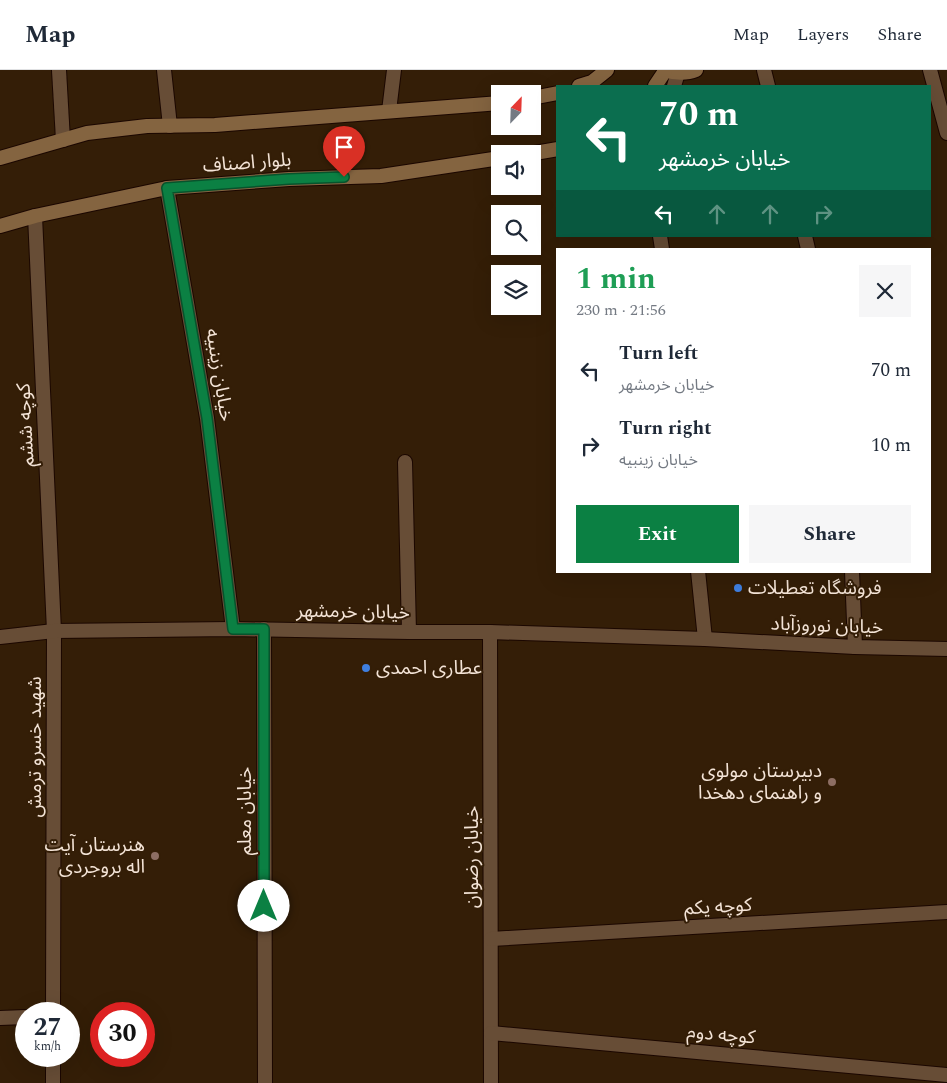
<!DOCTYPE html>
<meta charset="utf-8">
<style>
:root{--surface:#fff;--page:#f6f6f7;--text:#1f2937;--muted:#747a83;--line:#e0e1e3;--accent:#0b8043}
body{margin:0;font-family:Spectral,"Noto Sans Arabic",serif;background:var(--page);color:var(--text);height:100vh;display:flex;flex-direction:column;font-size:19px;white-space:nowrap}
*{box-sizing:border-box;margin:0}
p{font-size:16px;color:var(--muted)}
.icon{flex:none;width:28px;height:28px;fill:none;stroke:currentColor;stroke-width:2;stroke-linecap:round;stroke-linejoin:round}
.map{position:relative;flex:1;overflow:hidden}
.drawer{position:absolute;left:556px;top:178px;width:375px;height:325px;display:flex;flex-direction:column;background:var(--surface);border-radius:0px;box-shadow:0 5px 20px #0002}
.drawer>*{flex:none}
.top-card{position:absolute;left:556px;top:15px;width:375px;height:152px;border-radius:0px;box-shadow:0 5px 20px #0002;background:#0b6e4f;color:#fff;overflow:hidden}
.needle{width:32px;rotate:23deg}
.fabs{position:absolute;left:491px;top:15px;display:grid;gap:10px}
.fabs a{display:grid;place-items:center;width:50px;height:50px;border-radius:0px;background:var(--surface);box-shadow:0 5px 20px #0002;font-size:25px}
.speed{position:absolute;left:15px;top:932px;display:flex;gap:10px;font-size:25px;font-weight:700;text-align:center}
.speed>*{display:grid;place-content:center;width:65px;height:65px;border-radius:50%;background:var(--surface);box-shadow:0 5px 20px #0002;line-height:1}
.speed small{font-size:12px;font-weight:400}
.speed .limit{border:8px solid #d22;background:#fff;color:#111}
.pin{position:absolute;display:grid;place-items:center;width:42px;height:42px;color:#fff;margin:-51px -21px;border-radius:50% 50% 50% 0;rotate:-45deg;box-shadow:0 0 5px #0007}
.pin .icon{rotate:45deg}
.me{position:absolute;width:55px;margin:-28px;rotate:0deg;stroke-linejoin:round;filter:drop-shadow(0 0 4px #0008)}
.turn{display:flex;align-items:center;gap:18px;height:105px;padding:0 20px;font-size:22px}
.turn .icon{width:65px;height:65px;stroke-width:2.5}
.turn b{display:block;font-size:35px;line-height:42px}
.lanes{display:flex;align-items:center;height:48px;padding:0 20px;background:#0003;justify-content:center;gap:25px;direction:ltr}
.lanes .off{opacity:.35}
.round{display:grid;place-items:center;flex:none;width:52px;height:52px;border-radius:0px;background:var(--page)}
.head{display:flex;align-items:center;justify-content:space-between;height:85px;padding:0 20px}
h1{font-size:30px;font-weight:700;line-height:38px;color:#1e9e55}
.button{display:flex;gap:10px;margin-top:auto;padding:10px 20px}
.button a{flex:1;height:58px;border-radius:0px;background:var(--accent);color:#fff;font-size:20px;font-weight:700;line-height:58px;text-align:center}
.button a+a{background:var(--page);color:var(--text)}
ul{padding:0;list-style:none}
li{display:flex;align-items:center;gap:15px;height:75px;padding:0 20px}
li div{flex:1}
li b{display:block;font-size:19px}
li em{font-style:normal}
header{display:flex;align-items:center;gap:30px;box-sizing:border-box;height:70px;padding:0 25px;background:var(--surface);border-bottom:1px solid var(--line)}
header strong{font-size:24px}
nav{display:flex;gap:28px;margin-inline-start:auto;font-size:18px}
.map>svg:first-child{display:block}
</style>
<header>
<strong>Map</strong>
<nav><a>Map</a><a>Layers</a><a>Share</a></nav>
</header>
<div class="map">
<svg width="947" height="1013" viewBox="0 0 947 1013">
<rect width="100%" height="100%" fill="#341e07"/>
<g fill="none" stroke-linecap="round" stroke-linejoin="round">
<!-- minor casing -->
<g stroke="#1b0700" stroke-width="16">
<g id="minor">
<polyline points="59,0 63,70"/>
<polyline points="164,0 170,56"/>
<polyline points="764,0 768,16"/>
<polyline points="930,0 947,63"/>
<polyline points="389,41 394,0"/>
<polyline points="167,118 207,348 233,559"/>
<polyline points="35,146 54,561 53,944"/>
<polyline points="805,166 808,179"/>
<polyline points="405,392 409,562"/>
<polyline points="852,501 855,577"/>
<polyline points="264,559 265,1013"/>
<polyline points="490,562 491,1013"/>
<polyline points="491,869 947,842"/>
<polyline points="0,948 26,947"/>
<polyline points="491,963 947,1005"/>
<polyline points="53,986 53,1013"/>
</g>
</g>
<!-- tertiary casing -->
<g stroke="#1b0700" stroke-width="16">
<g id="tertiary">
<polyline points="674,16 678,3"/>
<polyline points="660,166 662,179"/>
<polyline points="698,501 705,569"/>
<polyline points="0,567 54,561 233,559 409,562 490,562 705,569 855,577 947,579"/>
</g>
</g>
<!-- secondary casing -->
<g stroke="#1b0700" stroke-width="16">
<g id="secondary">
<path d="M 664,0 C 674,3 686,4 696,0"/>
<polyline points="579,16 592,12 607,0"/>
<polyline points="655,16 665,1"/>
<polyline points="532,28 558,23"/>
<polyline points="529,84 558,79"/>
<polyline points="0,88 87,63 147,56 215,55 500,33"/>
<polyline points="0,156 35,146 167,118 289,109 381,106 500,88"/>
</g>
</g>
<!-- minor -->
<use href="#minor" stroke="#674d36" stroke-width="14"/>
<!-- tertiary -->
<use href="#tertiary" stroke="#674d36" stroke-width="14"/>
<!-- secondary -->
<use href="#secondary" stroke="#846440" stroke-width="14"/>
</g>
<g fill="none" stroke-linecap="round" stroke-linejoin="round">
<!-- route casing -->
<g stroke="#07532c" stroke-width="12">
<polyline id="route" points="264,836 264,559 233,559 207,348 167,118 289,109 344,107"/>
</g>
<!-- route -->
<use href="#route" stroke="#0b8043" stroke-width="9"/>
</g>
<!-- markers -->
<g fill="#3f7fe0" stroke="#341e07" stroke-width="2">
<circle cx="738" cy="518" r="5"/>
<circle cx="366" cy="598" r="5"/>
</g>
<g fill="#8d6e63" stroke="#341e07" stroke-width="2">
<circle cx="832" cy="712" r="5"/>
<circle cx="155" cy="786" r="5"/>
</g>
<g text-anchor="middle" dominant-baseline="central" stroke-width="4" stroke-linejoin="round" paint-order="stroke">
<!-- street labels -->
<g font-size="19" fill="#f4e4d7" stroke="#341e07">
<text transform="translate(247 93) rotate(-4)">بلوار اصناف</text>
<text transform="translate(219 305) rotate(81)">خیابان زینبیه</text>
<text transform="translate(26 355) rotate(-93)">کوچه ششم</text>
<text transform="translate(353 542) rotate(1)">خیابان خرمشهر</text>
<text transform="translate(827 556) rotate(2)">خیابان نوروزآباد</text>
<text transform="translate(35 677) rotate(-90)">شهید خسرو ترمش</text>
<text transform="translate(245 741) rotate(-90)">خیابان معلم</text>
<text transform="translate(472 787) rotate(-90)">خیابان رضوان</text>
<text transform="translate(718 837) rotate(-3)">کوچه یکم</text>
<text transform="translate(721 965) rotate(5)">کوچه دوم</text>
</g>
<!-- poi labels -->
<g font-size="19" fill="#f4e4d7" stroke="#341e07" text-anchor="start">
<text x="748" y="518">فروشگاه تعطیلات</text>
<text x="376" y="598">عطاری احمدی</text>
<text x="822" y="701" text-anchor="end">دبیرستان مولوی<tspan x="822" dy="22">و راهنمای دهخدا</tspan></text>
<text x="145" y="775" text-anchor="end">هنرستان آیت<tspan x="145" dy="22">اله بروجردی</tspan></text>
</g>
</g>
</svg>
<div class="fabs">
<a><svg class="needle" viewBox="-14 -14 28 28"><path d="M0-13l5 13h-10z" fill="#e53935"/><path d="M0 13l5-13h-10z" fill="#747a83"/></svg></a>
<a><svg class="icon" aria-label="sound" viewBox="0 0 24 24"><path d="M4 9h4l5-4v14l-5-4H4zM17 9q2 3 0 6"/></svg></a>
<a><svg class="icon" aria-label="search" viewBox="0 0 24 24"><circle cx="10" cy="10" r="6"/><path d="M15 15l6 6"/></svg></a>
<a><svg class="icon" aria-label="layers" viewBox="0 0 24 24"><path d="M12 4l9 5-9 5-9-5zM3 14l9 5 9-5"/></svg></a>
</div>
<div class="speed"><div>27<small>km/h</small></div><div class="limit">30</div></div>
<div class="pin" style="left:344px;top:107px;background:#d93025"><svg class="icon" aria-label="arrive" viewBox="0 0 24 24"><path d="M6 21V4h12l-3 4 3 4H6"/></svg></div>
<svg class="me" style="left:264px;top:836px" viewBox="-20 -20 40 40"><circle r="19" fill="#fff"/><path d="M0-13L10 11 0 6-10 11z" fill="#0b8043"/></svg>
<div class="top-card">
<div class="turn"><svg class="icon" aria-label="left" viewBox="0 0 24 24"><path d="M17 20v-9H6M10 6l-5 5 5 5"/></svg><div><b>70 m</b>خیابان خرمشهر</div></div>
<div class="lanes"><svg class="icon" aria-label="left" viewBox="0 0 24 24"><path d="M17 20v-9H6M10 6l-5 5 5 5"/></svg><svg class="icon off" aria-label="ahead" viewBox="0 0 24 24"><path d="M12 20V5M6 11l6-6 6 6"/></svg><svg class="icon off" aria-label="ahead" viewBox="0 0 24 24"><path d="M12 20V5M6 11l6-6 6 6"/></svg><svg class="icon off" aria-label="right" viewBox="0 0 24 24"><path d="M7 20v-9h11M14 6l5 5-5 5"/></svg></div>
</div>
<section class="drawer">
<div class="head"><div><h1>1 min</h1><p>230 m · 21:56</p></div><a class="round"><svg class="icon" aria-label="close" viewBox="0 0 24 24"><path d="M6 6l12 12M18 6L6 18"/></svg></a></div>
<ul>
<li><svg class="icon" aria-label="left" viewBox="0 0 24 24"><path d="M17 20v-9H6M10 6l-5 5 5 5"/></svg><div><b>Turn left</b><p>خیابان خرمشهر</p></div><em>70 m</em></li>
<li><svg class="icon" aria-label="right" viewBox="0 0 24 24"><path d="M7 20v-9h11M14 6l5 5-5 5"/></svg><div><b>Turn right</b><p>خیابان زینبیه</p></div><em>10 m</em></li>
</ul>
<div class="button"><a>Exit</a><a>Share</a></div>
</section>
</div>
